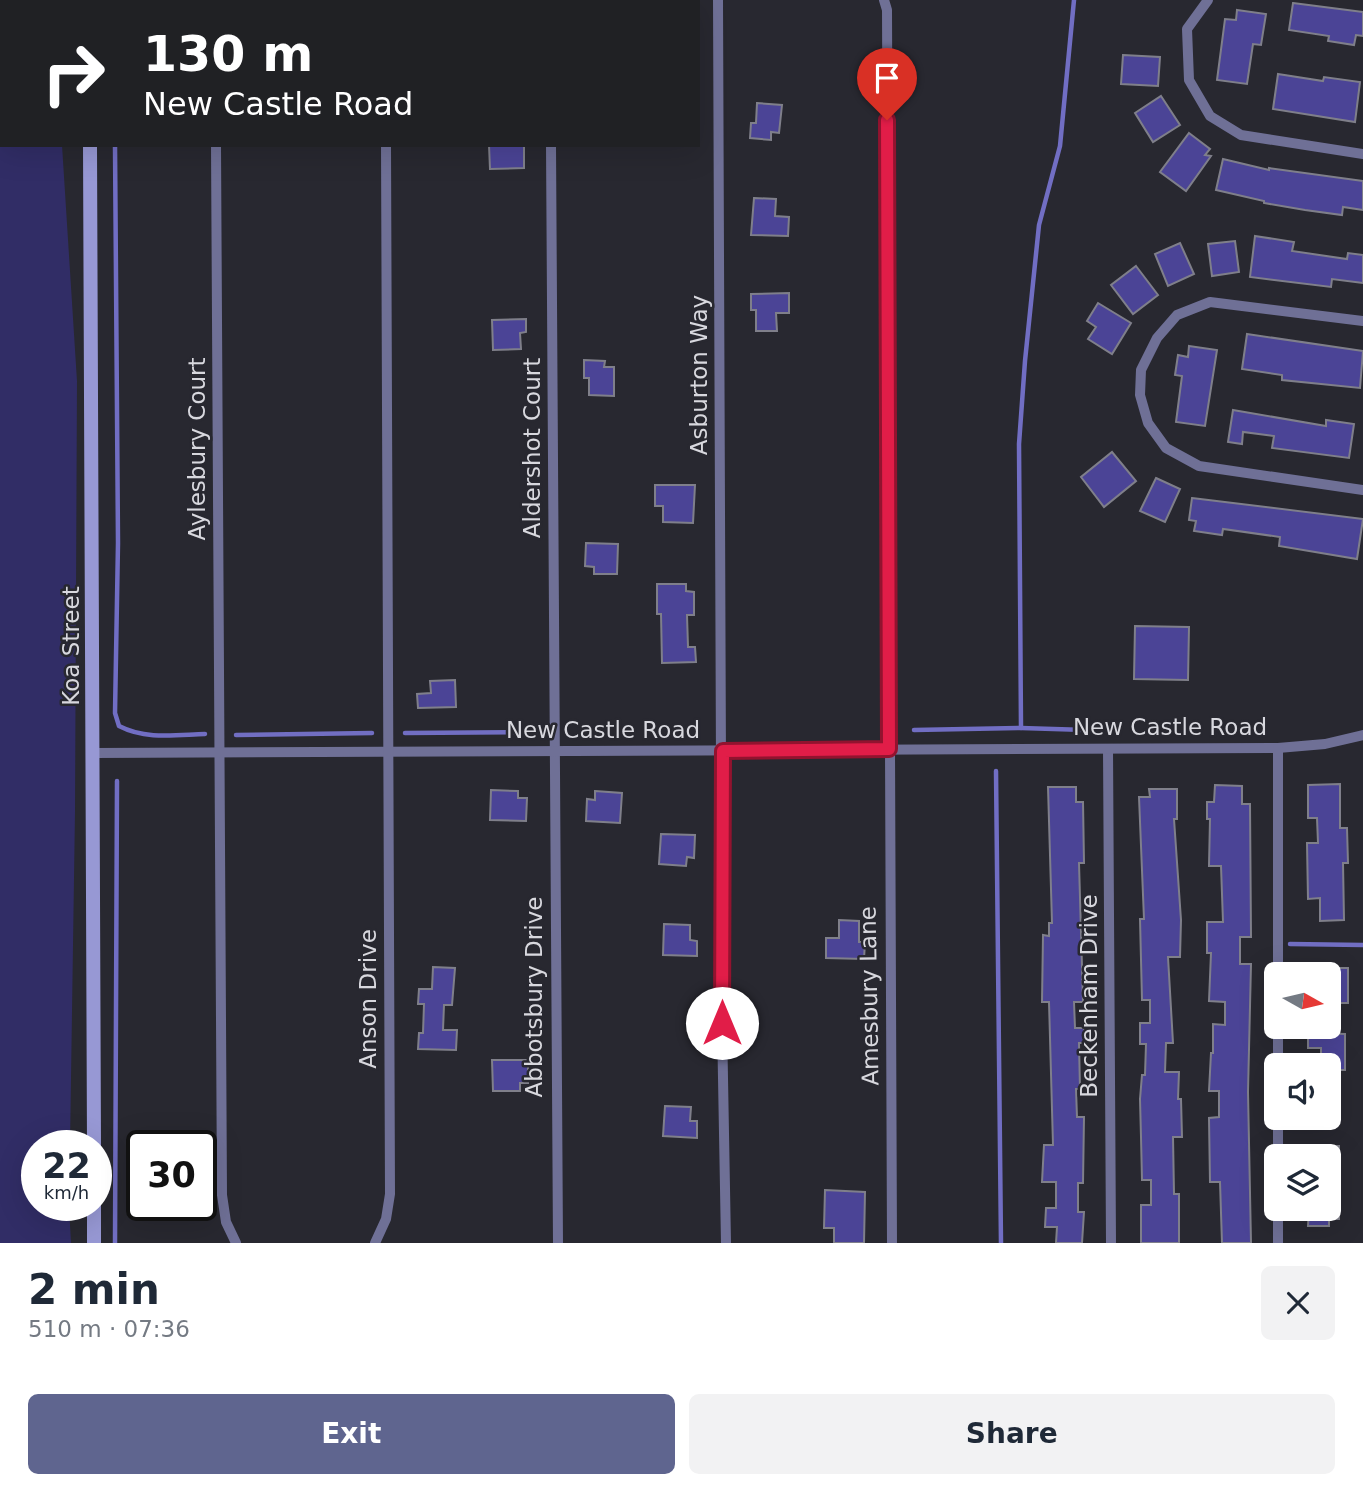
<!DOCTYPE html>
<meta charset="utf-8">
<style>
:root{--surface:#fff;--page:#f2f2f3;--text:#1f2937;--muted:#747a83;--accent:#5f658f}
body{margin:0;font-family:"DejaVu Sans",sans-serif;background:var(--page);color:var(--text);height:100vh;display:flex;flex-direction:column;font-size:26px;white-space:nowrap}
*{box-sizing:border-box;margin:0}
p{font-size:23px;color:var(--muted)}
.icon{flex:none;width:38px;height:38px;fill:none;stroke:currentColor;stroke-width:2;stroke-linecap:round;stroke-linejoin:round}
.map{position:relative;height:1243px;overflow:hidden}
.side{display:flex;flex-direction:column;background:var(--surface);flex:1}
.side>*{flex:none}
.guide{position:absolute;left:0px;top:0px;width:700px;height:147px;box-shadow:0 7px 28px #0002;background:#202124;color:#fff;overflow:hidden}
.needle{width:46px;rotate:98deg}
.buttons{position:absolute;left:1264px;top:962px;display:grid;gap:14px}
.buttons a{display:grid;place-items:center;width:77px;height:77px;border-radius:10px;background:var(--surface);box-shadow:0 7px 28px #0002;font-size:35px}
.speed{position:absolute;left:21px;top:1130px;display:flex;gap:14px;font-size:35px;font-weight:700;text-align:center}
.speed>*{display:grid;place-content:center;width:91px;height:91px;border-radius:50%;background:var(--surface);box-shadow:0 7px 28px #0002;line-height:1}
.speed small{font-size:18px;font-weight:400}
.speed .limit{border:4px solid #111;border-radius:10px;background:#fff;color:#111}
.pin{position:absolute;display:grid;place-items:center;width:60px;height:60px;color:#fff;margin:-72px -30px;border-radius:50% 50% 50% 0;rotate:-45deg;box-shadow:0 0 7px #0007}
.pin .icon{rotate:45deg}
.me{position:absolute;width:77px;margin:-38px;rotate:0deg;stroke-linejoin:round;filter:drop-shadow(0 0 5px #0008)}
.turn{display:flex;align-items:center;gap:24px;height:147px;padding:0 28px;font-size:32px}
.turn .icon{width:91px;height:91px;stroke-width:2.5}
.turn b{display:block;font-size:49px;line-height:60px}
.round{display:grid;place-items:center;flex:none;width:74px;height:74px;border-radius:10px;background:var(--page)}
.overview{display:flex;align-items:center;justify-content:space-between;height:119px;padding:0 28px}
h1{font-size:42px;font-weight:700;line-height:52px}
.button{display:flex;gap:14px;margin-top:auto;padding:14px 28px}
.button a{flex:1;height:80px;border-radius:10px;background:var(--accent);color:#fff;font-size:28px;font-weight:700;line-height:80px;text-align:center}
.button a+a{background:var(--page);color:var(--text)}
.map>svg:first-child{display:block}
</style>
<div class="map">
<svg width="1363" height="1243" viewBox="0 0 1363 1243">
<rect width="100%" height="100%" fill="#282830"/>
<!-- green -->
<polygon fill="#312d66" points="0,0 53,0 53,2 2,2 2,145 62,145 77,381 75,812 70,1146 37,1146 37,1206 69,1206 71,1243 0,1243"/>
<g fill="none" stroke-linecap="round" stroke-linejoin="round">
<!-- stream -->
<g stroke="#716ec3" stroke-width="4.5">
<polyline points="110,0 110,2"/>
<path d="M 115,145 L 118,543 L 115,713 L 119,726 C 146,740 175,735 205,734"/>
<polyline points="1021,728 1019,444 1025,361 1039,225 1060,146 1074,0"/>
<polyline points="914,730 1021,728 1086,730"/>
<polyline points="405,733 537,732"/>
<polyline points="236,735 372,733"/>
<polyline points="996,771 1001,1243"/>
<polyline points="1290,944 1363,945"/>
<polyline points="115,1243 117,781"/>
</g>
</g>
<!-- building -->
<g fill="#4b4496" stroke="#7f7f8a" stroke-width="2">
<polygon points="1293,3 1363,12 1363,36 1356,35 1354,45 1328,41 1329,36 1289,30"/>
<polygon points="1237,10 1266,14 1261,45 1253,44 1247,84 1217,80 1225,19 1236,20"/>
<polygon points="1123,55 1160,57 1158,86 1121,84"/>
<polygon points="1278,74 1323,81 1324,77 1360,82 1355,122 1273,109"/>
<polygon points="1161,96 1180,125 1153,142 1135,113"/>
<polygon points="757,103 782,105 779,133 771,132 771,140 750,138 751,123 756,123"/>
<polygon points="1189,133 1210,149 1205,155 1211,156 1186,191 1160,172"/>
<polygon points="489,145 524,145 524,168 490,169"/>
<polygon points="1223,159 1269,170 1269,168 1363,181 1363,210 1343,207 1342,215 1305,210 1264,203 1264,201 1216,190"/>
<polygon points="754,198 776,199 775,216 789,217 788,236 751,235"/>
<polygon points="1255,236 1294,242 1292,251 1347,259 1348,253 1363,255 1363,283 1332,279 1331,287 1250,277"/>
<polygon points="1235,241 1239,272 1212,276 1208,244"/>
<polygon points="1180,243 1194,274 1168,286 1155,254"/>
<polygon points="1136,266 1158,295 1133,314 1111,285"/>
<polygon points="789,293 789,313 776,313 777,331 756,331 756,310 751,310 751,294"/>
<polygon points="1098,303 1131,323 1112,354 1088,339 1096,327 1087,321"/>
<polygon points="526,319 526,332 520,333 521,349 493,350 492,320"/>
<polygon points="1247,334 1363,351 1360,388 1282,380 1282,375 1242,369"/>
<polygon points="1189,346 1217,350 1205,426 1176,422 1182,376 1175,375 1178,355 1188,357"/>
<polygon points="584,360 605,361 604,367 614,367 614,396 589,395 589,378 584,378"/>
<polygon points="1233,410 1326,426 1326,420 1354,424 1349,458 1272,448 1274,436 1243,432 1242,444 1228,442"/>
<polygon points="1112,452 1136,481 1104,507 1081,477"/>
<polygon points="1156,478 1180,489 1165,522 1140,511"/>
<polygon points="655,485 695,485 693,523 663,522 663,506 655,506"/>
<polygon points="1192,498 1363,519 1357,559 1279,546 1280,537 1223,529 1222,535 1194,531 1196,521 1189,520"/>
<polygon points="586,543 618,544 617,574 594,574 594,567 585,566"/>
<polygon points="657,584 686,584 686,591 694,592 694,615 687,615 688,647 695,647 696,662 662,663 661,614 657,614"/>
<polygon points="1135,626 1189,627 1188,680 1134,679"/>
<polygon points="455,680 456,707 418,708 417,694 431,693 430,681"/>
<polygon points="1340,784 1340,828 1347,828 1348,863 1343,863 1344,920 1320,921 1320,898 1308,899 1307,843 1318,843 1317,818 1308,818 1308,785"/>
<polygon points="1215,785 1242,786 1242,804 1250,804 1251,937 1240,937 1240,964 1251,964 1248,1092 1251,1243 1222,1243 1220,1182 1210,1182 1209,1118 1219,1117 1219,1091 1209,1091 1211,1053 1213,1053 1213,1024 1225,1025 1225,1002 1209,1001 1211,953 1207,953 1207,922 1223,922 1221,866 1209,866 1210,819 1207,819 1207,802 1214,802"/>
<polygon points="1048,787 1076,787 1076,802 1083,802 1084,863 1079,863 1083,1002 1074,1002 1075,1028 1084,1028 1085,1043 1079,1043 1080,1089 1076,1089 1077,1117 1084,1117 1083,1183 1078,1183 1078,1212 1084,1212 1082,1243 1056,1243 1057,1227 1045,1227 1046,1208 1056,1208 1056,1182 1042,1182 1044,1145 1053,1145 1049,1002 1042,1002 1043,935 1049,936 1049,923 1052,923"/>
<polygon points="1149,789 1177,789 1177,819 1174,819 1181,920 1180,957 1168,957 1173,1043 1166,1043 1165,1072 1179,1072 1178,1099 1181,1099 1182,1137 1173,1137 1174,1194 1179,1194 1179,1243 1141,1243 1141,1205 1151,1205 1151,1180 1142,1180 1141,1137 1140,1099 1142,1075 1145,1075 1146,1044 1140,1044 1140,1023 1150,1023 1150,1000 1142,1000 1140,919 1144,919 1139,797 1150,797"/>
<polygon points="491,790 518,791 518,798 527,798 526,821 490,820"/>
<polygon points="595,791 622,793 620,823 586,821 587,799 595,800"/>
<polygon points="661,834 695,835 694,858 687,857 686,866 659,864"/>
<polygon points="839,920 859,921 859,942 865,942 864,959 826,958 826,938 839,938"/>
<polygon points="664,924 690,925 690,940 697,941 697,956 663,955"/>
<polygon points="433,967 455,968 452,1005 444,1005 443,1030 457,1030 456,1050 418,1049 419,1033 423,1033 424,1004 418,1004 419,989 432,989"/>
<rect x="1328" y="968" width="20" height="35"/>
<polygon points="1308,1033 1345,1034 1345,1070 1340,1070 1340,1113 1328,1113 1328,1066 1321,1066 1321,1048 1308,1048"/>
<polygon points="492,1060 528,1060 528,1083 520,1083 520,1091 493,1091"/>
<polygon points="665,1106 691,1107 690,1121 697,1121 697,1138 663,1136"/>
<polygon points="1310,1146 1339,1146 1339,1219 1329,1219 1329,1226 1308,1226 1309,1209 1328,1209 1328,1157 1310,1157"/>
<polygon points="825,1190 865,1192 864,1243 834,1243 834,1228 824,1228"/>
</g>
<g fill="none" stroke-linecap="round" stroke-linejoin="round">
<!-- street -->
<g stroke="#6f7096" stroke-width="10">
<polyline points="377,0 378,2"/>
<polyline points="718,0 722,1023 726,1243"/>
<polyline points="884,0 887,10 892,1243"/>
<polyline points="1208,0 1187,29 1189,80 1210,116 1241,135 1363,154"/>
<polyline points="223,2 224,0"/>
<polyline points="554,2 555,0"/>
<polyline points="216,145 222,1195 226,1222 236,1243"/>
<polyline points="551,145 558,1243"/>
<polyline points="1363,321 1210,302 1177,315 1157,338 1141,370 1140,395 1148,423 1166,448 1199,466 1363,490"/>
<polyline points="1108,749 1111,1243"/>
<polyline points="94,753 1278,748 1325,744 1363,735"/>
<polyline points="1278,975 1278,748"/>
<polyline points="1278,1027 1278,1066"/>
<polyline points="1278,1118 1278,1157"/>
<polyline points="1278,1209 1278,1243"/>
<polyline points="375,1243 386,1219 390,1194 386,145"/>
</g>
<!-- secondary -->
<g stroke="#9798d4" stroke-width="14">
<polyline points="86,0 86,2"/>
<polyline points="90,145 94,1146"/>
<polyline points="94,1243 94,1206"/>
</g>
</g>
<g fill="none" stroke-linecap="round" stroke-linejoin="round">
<!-- route casing -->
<g stroke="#92132f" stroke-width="18">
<polyline id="route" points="722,1023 723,751 889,749 887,120"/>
</g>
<!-- route -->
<use href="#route" stroke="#e11d48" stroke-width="12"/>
</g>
<g text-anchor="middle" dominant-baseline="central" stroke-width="5" stroke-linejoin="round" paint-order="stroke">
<!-- street labels -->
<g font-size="23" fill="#d8d8de" stroke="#282830">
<text transform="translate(699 375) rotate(-90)">Asburton Way</text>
<text transform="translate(532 448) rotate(-90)">Aldershot Court</text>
<text transform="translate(197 449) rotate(-90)">Aylesbury Court</text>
<text transform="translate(71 646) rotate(-90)">Koa Street</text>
<text x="1170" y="727">New Castle Road</text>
<text x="603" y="730">New Castle Road</text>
<text transform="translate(869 996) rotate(-91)">Amesbury Lane</text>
<text transform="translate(1089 996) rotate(-90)">Beckenham Drive</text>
<text transform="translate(534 997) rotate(-90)">Abbotsbury Drive</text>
<text transform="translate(368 999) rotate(-90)">Anson Drive</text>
</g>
</g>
</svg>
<div class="buttons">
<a><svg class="needle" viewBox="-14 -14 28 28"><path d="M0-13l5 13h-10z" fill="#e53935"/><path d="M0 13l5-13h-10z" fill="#747a83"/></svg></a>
<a><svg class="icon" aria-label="sound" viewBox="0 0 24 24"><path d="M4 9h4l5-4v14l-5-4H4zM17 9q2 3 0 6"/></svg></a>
<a><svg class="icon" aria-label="layers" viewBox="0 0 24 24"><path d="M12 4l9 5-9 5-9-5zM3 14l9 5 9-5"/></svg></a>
</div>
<div class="speed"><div>22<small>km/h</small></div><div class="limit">30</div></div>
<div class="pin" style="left:887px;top:120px;background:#d93025"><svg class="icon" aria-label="arrive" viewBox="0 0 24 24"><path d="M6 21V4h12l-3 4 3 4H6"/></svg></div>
<svg class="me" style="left:722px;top:1023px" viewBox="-20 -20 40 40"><circle r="19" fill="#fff"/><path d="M0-13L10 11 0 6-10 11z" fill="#e11d48"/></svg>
<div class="guide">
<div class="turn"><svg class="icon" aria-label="right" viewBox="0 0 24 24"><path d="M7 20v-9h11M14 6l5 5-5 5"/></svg><div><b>130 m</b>New Castle Road</div></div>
</div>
</div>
<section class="side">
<div class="overview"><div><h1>2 min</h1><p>510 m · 07:36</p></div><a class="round"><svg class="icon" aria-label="close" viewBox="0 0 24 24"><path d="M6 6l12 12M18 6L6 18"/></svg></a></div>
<div class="button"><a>Exit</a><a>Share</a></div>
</section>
